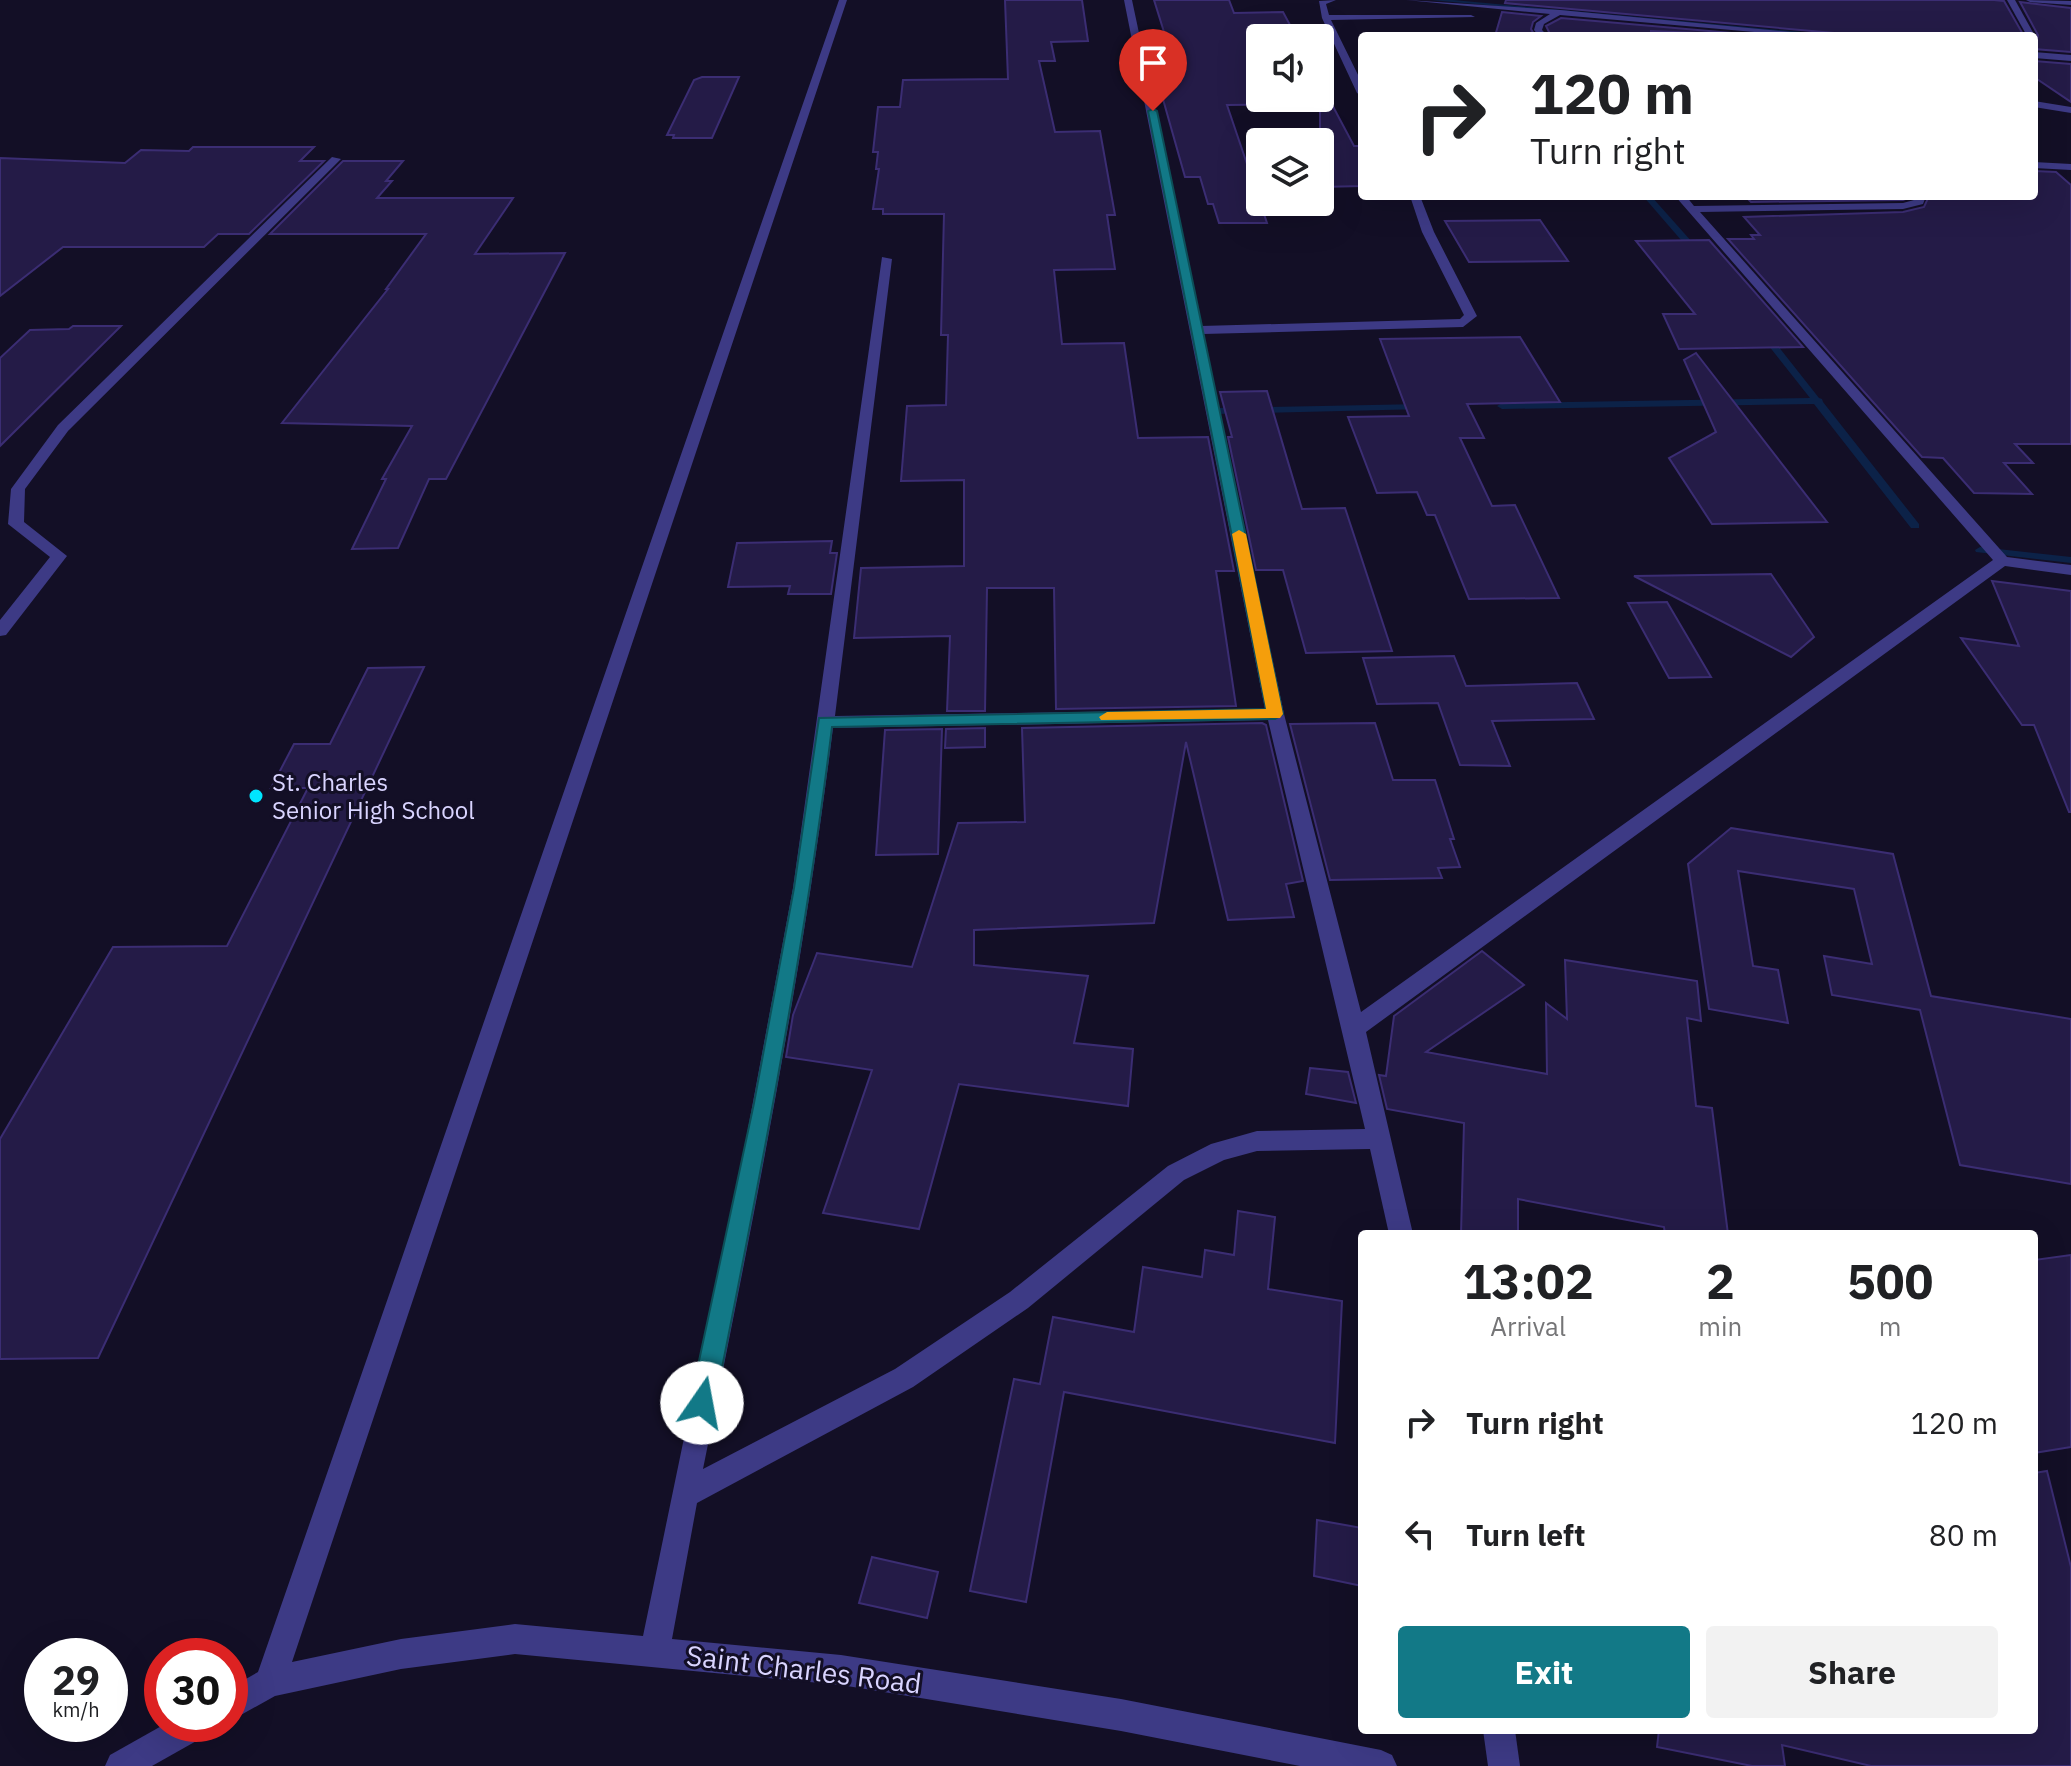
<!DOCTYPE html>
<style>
:root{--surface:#fff;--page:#f2f2f2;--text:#202124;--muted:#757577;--accent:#127987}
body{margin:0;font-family:"IBM Plex Sans",sans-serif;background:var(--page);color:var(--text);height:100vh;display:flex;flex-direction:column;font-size:30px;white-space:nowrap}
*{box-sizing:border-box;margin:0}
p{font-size:26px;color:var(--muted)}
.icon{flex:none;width:44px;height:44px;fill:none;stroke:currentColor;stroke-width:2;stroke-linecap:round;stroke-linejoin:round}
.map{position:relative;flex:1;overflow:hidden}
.details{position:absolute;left:1358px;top:1230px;width:680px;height:504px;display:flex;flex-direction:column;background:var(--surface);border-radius:8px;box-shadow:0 8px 32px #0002}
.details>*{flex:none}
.hud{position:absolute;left:1358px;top:32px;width:680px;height:168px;border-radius:8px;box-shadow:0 8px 32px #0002;background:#fff;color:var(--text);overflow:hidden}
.controls{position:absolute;left:1246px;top:24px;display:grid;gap:16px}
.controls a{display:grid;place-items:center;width:88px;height:88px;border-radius:8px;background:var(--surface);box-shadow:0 8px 32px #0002;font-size:40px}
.speed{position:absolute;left:24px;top:1638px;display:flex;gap:16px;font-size:40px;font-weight:700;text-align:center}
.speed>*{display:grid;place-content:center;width:104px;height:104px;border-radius:50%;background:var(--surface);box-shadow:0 8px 32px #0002;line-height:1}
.speed small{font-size:20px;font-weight:400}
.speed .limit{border:12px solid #d22;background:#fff;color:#111}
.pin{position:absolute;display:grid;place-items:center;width:68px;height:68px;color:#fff;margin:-82px -34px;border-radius:50% 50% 50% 0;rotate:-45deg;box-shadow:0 0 8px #0007}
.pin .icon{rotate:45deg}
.me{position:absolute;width:88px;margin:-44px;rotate:12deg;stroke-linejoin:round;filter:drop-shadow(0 0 6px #0008)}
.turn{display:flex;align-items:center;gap:28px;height:168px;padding:0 40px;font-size:36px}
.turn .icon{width:104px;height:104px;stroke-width:2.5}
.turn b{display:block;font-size:56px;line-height:68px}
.eta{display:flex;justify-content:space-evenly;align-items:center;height:136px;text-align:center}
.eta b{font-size:48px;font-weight:700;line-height:56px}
.action{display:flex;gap:16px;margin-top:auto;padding:16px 40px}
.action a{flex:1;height:92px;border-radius:8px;background:var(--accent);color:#fff;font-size:32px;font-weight:700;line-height:92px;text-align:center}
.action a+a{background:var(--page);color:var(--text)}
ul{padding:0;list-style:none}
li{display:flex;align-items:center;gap:24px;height:112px;padding:0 40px}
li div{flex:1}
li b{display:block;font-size:30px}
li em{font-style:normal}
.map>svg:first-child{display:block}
</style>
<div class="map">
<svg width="2071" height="1766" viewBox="0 0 2071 1766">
<rect width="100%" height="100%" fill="#130f26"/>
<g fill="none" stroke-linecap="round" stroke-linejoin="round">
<!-- stream -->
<g fill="#0c2248" fill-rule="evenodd">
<polygon points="1431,0 1453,0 1847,36 1824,36"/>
<polygon points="1643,196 1651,196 1700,251 1700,255 1694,255"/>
<polygon points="1761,332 1767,332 1819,398 1822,399 1823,402 1919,524 1919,528 1911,528 1814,404 1502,409 1497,406 1502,403 1810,398 1761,336"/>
<polygon points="1422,404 1425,405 1425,409 1214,414 1209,411 1214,408"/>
<polygon points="1980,547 2071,557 2071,563 1976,552 1975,550"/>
</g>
</g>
<!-- building -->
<g fill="#241b47" stroke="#3b2d73" stroke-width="2">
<polygon points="1005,0 1082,0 1088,41 1051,42 1055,61 1039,61 1055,132 1100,131 1115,215 1107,215 1115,269 1054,270 1062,344 1124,343 1138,438 1208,437 1234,571 1216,571 1236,706 1056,709 1054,588 987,588 985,711 947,711 950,636 854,638 861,568 964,566 964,480 901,481 907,406 946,405 948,335 941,335 944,214 883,214 883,209 873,209 879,169 876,169 878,152 873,152 878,107 900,107 903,80 1008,79"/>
<polygon points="1154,0 1229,0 1234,13 1283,12 1297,38 1260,38 1260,98 1320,98 1320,82 1354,146 1362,146 1362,186 1320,187 1320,104 1227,105 1267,223 1219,223 1213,204 1208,204 1200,177 1185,177 1144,32 1164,32"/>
<polygon points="1506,0 1994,0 2004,1 2024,36 1837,36 1834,33 1505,3"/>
<polygon points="2020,2 2071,8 2071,52 2034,49 2038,35"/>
<polygon points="1502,12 1541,16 1533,22 1531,29 1535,36 1495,36"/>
<polygon points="1561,18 1766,36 1651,31 1651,36 1551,36 1546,26"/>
<polygon points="2034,61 2071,64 2071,102 2034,77"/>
<polygon points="702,77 739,77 712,138 673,138 674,135 667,135 694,80"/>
<polygon points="193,147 314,147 300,161 324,161 249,234 218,234 204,247 63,247 0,296 0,158 125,163 141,150 189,151"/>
<polygon points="343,161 403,161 386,181 392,181 377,198 513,198 475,254 565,253 446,479 429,479 398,548 352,549 386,479 382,479 412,426 282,423 388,289 386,289 426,234 270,234"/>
<polygon points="2034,171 2056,172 2071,185 2071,444 2015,444 2033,463 2004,463 2032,494 1974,493 1943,458 1922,457 1728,239 1754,239 1751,235 1760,235 1744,217 1903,212 1924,207 1929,196 2034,196"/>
<polygon points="1745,196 1913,196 1903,200 1751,202"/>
<polygon points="1540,220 1568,261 1469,262 1445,221"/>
<polygon points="1709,240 1803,347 1679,349 1663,314 1695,314 1636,241"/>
<polygon points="73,326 121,326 0,446 0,358 30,330 69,329"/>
<polygon points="1520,337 1560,402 1467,404 1484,438 1460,438 1492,506 1515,505 1559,598 1469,599 1435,515 1427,515 1417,492 1377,493 1348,417 1409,416 1380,339"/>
<polygon points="1696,353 1827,522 1712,524 1669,458 1716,432 1684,360"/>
<polygon points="1267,391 1302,509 1345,508 1392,651 1306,653 1283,570 1256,570 1228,437 1232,437 1220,392"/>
<polygon points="832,541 830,553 837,553 831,594 788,594 790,586 728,587 737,543"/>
<polygon points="1771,574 1814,637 1791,657 1634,576"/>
<polygon points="1992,581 2071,591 2071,812 2069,812 2034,725 2022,725 1961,638 2019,646"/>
<polygon points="1667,602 1711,677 1669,678 1628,603"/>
<polygon points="1454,656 1466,686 1577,683 1594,719 1492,721 1510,766 1460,765 1438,703 1377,704 1363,658"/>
<polygon points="424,667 98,1358 0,1359 0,1139 113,947 227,946 308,788 271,788 294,744 330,744 368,668"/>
<polygon points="1262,723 1266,725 1303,881 1286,884 1294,917 1228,920 1186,742 1154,923 974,930 974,965 1088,976 1074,1043 1133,1049 1128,1106 959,1084 919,1229 823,1213 872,1070 786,1057 793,1015 817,953 912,967 958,823 1025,822 1022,728"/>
<polygon points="1375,723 1393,780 1435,780 1454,839 1450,839 1460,867 1438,868 1442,878 1330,880 1290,724"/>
<polygon points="985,728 985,747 945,748 946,729"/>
<polygon points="942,729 938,854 876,855 885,730"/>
<polygon points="1731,828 1893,854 1931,996 2071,1019 2071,1184 1960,1165 1920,1010 1832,995 1824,956 1872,964 1854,889 1738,871 1753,966 1778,970 1788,1023 1709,1009 1688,864"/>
<polygon points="1482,951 1524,985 1426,1052 1547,1074 1546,1003 1567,1019 1565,960 1697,981 1701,1021 1687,1018 1696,1106 1712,1108 1728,1234 1665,1234 1664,1227 1518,1199 1518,1234 1461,1234 1464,1123 1387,1109 1379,1075 1386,1076 1394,1016"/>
<polygon points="1310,1068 1348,1072 1356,1103 1306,1094"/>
<polygon points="1238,1211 1275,1217 1268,1289 1342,1301 1335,1443 1064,1392 1026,1602 970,1591 1014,1379 1040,1384 1053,1317 1134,1332 1143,1267 1202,1277 1205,1250 1234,1255"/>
<polygon points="2071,1255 2071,1447 2034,1453 2034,1260"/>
<polygon points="2047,1471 2071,1567 2071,1766 1871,1766 1782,1745 1785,1766 1752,1766 1657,1747 1659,1730 2034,1730 2034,1473"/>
<polygon points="1317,1520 1362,1528 1362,1586 1314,1576"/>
<polygon points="872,1557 938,1572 927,1618 859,1603"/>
</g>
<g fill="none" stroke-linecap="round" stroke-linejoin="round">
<!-- service -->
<polygon fill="#3d3a85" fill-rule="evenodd" points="332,157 341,159 68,431 25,489 24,522 67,556 6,635 0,636 0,620 50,557 8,524 11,489 58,425"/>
<!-- minor -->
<g fill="#3d3a85" fill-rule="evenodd">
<path d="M 839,0 L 847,0 L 292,1662 L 401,1639 L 515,1624 L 643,1636 L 747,1134 L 793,888 L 882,257 L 892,259 L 835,716 L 1265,709 L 1124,0 L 1132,0 L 1201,326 L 1460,319 L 1464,315 L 1422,232 L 1410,196 L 1420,196 L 1434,232 L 1477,316 L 1463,327 L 1203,334 L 1284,714 L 1361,1012 L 1993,560 L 1675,196 L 1686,196 L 1694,206 L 1903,203 L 1914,200 L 1916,196 L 1926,196 L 1923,204 L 1903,209 L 1700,212 L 2007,557 L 2071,565 L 2071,575 L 2005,566 L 1366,1032 L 1413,1234 L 1389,1234 L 1370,1149 L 1257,1151 L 1224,1160 L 1184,1180 L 1028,1308 L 913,1387 L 697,1503 L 672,1639 L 841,1655 L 1121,1699 L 1381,1750 L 1392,1755 L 1397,1766 L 1300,1766 L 1121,1731 L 841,1685 L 515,1654 L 401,1669 L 275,1696 L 230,1721 L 230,1688 L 258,1672 ZM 1268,720 L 1365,1129 L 1257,1131 L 1211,1144 L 1168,1166 L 1010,1292 L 895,1369 L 703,1469 C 753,1222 802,977 833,728 Z"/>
<polygon points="1336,0 1326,4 1329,15 1471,15 1475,17 1331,20 1362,83 1362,96 1357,93 1322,18 1319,1"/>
<polygon points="1406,0 1560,10 1834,36 1800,36 1560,15 1544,24 1542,30 1548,36 1539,36 1534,30 1536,23 1550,14"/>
<polygon points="2007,0 2015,0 2035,36 2034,38 2027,36"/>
<polygon points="2026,0 2071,1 2071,5 2030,2"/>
<polygon points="2034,52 2071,55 2071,61 2034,58"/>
<polygon points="2034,101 2071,107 2071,113 2034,107"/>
<polygon points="2034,162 2071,164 2071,170 2034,168"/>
<polygon points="165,1724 212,1724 207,1735 152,1766 105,1766 110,1755"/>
<polygon points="1483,1730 1515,1730 1520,1766 1488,1766"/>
</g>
</g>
<!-- route -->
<path fill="#127987" stroke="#0c4f58" stroke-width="2" d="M 1153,109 L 1157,111 L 1283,714 L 1275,719 L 832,727 C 804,954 760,1178 715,1403 L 711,1411 L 702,1415 L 694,1411 L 690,1403 L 754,1103 L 794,888 L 819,718 L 1266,709 L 1148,111 Z"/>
<!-- slow -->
<polygon fill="#f59e0b" points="1239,530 1246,534 1283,714 1280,718 1101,720 1099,717 1107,712 1266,709 1232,534"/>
<!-- markers -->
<circle fill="#00e5ff" stroke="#130f26" stroke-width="3" cx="256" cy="796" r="8"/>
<g text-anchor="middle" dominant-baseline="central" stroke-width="6" stroke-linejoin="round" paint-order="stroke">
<!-- poi labels -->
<g font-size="24" fill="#d9d4ff" stroke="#130f26" text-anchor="start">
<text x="272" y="782">St. Charles<tspan x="272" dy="28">Senior High School</tspan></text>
</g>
<!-- near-street labels -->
<g font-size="28" fill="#d9d4ff" stroke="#130f26">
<text transform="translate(804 1669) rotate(7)">Saint Charles Road</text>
</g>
</g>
</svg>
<div class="controls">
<a><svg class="icon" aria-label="sound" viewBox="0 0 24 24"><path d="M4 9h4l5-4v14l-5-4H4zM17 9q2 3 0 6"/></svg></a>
<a><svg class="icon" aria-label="layers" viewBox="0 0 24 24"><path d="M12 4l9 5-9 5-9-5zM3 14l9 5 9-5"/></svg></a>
</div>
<div class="speed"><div>29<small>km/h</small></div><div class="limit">30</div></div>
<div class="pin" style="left:1153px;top:111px;background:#d93025"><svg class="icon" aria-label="arrive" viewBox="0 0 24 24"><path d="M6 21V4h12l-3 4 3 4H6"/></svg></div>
<svg class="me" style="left:702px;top:1403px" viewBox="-20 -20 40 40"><circle r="19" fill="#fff"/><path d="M0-13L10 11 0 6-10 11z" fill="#127987"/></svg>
<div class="hud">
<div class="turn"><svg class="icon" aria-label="right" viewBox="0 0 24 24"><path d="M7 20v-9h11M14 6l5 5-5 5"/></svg><div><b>120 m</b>Turn right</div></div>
</div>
<section class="details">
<div class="eta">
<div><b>13:02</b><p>Arrival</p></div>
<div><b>2</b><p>min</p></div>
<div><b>500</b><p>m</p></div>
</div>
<ul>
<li><svg class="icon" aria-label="right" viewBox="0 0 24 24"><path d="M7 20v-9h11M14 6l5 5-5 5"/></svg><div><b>Turn right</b></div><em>120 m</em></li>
<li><svg class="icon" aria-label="left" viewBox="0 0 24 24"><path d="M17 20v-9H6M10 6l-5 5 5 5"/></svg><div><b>Turn left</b></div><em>80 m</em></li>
</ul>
<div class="action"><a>Exit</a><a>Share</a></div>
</section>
</div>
